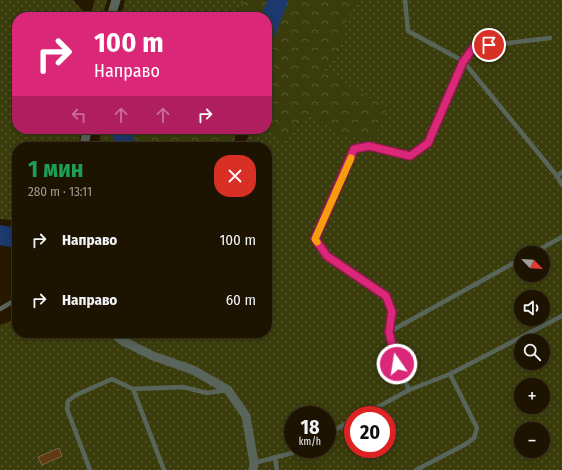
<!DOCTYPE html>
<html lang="ru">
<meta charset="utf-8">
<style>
:root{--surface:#1d1301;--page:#2a2010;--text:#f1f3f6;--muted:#a09e99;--line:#3b3223}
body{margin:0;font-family:"Fira Sans Condensed",sans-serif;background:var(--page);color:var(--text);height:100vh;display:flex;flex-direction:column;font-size:15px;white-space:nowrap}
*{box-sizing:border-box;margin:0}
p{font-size:13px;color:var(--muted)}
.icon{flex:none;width:22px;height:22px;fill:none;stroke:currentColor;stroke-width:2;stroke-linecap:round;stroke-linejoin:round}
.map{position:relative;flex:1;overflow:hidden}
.details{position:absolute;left:12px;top:142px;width:260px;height:196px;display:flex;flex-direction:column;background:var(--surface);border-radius:16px;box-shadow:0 2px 10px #0003,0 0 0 1px var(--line)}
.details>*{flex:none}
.top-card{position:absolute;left:12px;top:12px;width:260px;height:122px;border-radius:16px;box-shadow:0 2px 10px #0003,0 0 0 1px var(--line);background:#db2777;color:#fff;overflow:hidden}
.needle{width:26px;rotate:115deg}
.tools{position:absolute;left:514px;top:246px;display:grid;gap:8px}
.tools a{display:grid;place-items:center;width:36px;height:36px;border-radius:50%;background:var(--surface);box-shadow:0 2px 10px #0003,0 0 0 1px var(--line);font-size:20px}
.speed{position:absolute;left:284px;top:406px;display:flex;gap:8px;font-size:20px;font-weight:700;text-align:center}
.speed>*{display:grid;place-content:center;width:52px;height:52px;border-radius:50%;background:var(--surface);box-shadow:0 2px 10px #0003,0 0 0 1px var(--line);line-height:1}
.speed small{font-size:10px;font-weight:400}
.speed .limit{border:6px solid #d22;background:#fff;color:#111}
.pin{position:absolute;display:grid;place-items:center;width:34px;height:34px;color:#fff;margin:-17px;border:2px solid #fff;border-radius:50%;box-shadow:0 1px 4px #0007}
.me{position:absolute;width:44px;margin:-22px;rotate:347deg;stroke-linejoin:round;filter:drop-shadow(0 0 3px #0008)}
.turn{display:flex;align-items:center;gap:14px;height:84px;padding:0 16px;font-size:18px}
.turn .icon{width:52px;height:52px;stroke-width:2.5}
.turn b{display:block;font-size:28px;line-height:34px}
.lanes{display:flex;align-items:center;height:38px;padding:0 16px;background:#0003;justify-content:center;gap:20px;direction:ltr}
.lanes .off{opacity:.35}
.round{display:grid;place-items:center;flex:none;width:42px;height:42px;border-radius:16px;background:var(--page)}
.overview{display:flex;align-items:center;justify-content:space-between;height:68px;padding:0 16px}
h1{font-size:24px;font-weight:700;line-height:30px;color:#1e9e55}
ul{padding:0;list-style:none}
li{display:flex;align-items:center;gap:12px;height:60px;padding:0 16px}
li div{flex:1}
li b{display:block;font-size:15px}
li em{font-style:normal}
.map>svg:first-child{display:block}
</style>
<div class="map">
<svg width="562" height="470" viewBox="0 0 562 470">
<defs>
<pattern id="grass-dots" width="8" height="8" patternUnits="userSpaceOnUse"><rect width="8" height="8" fill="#3a3d0b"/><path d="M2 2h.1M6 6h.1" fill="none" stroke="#57592e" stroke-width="1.8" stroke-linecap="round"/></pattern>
<pattern id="forest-crowns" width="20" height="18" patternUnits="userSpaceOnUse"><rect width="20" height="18" fill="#3a3d0b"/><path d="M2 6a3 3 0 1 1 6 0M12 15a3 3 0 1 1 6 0" fill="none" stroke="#57592e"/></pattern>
</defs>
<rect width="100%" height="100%" fill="#271901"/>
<!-- grass -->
<g fill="url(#grass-dots)" fill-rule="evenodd">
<polygon points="0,0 73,0 88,17 17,17 17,129 82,129 78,147 17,147 17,224 10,220 0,219"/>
<polygon points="95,0 107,0 102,17 90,17"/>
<polygon points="125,0 245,0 236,13 231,17 121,17"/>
<path d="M 336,0 L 562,0 L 562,470 L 0,470 L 0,325 L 17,319 L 17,333 L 267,333 L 267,147 L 243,147 L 252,129 L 267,129 L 267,103 ZM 521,253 L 543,253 L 543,275 L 521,275 ZM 521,297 L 543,297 L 543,319 L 521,319 ZM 521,341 L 543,341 L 543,363 L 521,363 ZM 521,385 L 543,385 L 543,407 L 521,407 ZM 293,415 L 327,415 L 327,449 L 293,449 ZM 353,415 L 387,415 L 387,449 L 353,449 ZM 521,429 L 543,429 L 543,451 L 521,451 Z"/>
<polygon points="101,129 113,129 113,138 116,147 99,147"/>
</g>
<!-- forest -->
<g fill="url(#forest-crowns)">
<polygon points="245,0 357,0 346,22 341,46 320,74 333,73 351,87 387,108 375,138 347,138 318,120 307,116 296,123 285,140 274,138 267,126 267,103 269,100 273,70 267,73 267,17 233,17"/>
<polygon points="116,129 236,129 234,147 120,147"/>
</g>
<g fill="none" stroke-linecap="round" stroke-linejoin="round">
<!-- river -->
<g stroke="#1d396d" stroke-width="20">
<polyline points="267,29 278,0"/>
<polyline points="121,129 126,147"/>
<polyline points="0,235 17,238"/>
</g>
</g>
<!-- building -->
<polygon fill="#613a10" stroke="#7e654f" points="59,448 62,456 42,465 38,457"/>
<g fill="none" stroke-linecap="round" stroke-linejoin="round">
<!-- service -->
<g stroke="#59645a" stroke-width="4.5">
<polyline points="405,0 408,31 463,61 557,176 562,185"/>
<polyline points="557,176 562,172"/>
<polyline points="533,253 562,237"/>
<polyline points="0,309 17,299"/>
<polyline points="389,332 392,312 386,296 327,256 315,239 354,149 369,146 410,156 428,143 463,61 473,47 550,38"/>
<polyline points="133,389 164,470"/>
<polyline points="409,390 397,364 389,332 521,259"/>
<polyline points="363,415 409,390 450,374 562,316"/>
<polyline points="327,434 353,420"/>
<polyline points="275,457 277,470"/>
<polyline points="254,463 292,453 299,449"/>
<polyline points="90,470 67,409 68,401 76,395 112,379 133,389 183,387 207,393 227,390"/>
<polyline points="416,470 466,444 474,438 477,428 450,374"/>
</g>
<!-- minor -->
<g stroke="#59645a" stroke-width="9">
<polyline points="111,17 116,0"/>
<polyline points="84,147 87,129"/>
<polyline points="113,333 123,341 153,356 193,370 228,390 246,416 254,463 253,470"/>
</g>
</g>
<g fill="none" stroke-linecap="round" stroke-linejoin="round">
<!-- route casing -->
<g stroke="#8e194d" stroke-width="10">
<polyline id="route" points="397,364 389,332 392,312 386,296 327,256 315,239 354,149 369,146 410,156 428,143 463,62 474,47 489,45"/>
</g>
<!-- route -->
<use href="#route" stroke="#db2777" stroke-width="7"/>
<!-- slow -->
<polyline stroke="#f59e0b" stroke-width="7" points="317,242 315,239 351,158"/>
</g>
</svg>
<div class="tools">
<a><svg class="needle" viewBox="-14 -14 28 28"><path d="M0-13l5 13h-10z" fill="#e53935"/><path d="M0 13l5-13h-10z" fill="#a09e99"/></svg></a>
<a><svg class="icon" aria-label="sound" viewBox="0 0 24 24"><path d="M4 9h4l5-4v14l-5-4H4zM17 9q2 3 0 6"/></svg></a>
<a><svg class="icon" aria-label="search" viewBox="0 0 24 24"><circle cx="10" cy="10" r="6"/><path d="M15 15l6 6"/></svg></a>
<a>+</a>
<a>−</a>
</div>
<div class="speed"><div>18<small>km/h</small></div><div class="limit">20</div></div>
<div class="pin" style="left:489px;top:45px;background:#d93025"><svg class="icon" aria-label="arrive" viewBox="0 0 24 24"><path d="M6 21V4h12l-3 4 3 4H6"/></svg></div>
<svg class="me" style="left:397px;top:364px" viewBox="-20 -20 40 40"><circle r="17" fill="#db2777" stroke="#fff" stroke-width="3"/><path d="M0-11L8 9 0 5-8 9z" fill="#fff"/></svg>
<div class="top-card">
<div class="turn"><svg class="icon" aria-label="right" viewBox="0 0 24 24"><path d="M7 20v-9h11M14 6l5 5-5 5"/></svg><div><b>100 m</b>Направо</div></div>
<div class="lanes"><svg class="icon off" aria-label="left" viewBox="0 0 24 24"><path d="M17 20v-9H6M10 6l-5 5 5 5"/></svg><svg class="icon off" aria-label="ahead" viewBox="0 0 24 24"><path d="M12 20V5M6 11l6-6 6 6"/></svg><svg class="icon off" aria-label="ahead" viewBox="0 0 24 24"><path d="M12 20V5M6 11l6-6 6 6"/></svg><svg class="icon" aria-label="right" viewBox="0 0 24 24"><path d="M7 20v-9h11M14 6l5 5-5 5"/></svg></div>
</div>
<section class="details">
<div class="overview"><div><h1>1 мин</h1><p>280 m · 13:11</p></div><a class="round" style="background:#d93025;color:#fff"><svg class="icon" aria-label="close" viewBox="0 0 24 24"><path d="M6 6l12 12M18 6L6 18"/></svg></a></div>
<ul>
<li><svg class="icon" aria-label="right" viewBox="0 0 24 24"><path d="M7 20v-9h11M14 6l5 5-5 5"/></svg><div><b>Направо</b></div><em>100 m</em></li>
<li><svg class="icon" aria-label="right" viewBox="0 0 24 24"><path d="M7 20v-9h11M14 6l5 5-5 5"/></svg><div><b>Направо</b></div><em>60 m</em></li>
</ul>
</section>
</div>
